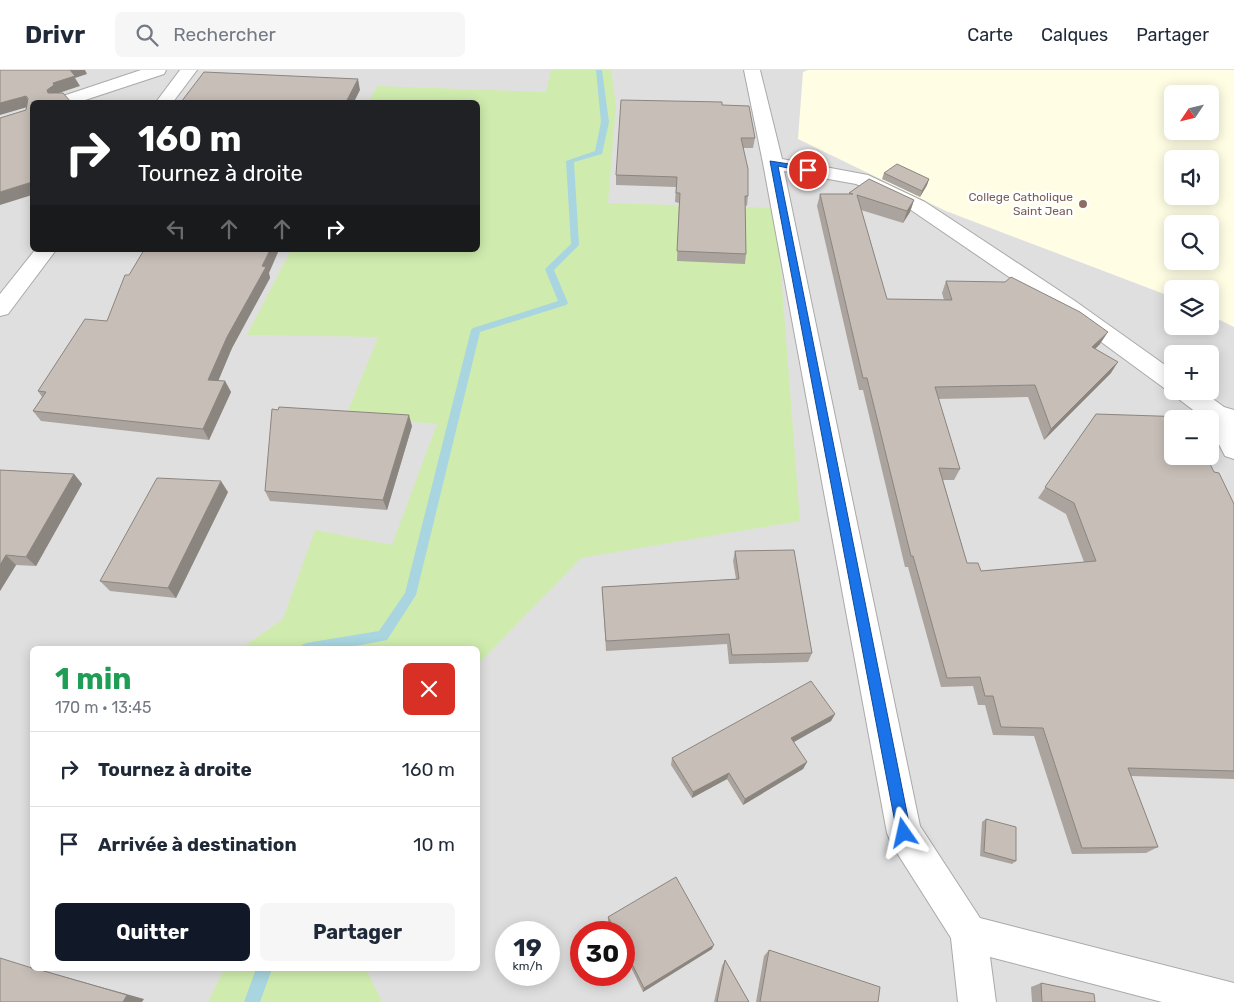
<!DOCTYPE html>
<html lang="fr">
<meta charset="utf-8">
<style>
:root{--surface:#fff;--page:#f6f6f7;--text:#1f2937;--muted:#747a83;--line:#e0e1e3;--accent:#111827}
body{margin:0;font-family:Rubik,sans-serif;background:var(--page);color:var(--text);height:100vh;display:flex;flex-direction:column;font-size:19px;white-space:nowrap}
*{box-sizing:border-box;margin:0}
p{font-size:16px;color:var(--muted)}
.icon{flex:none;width:28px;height:28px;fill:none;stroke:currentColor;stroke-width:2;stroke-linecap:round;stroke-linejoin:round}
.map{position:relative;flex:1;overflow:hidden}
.drawer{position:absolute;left:30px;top:576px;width:450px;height:325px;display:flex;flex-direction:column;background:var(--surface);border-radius:8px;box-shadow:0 2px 12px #0003}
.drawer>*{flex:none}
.hud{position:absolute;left:30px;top:30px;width:450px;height:152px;border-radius:8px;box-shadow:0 2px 12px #0003;background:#202124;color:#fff;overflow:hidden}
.needle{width:32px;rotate:235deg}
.fabs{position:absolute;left:1164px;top:15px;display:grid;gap:10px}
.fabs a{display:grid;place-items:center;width:55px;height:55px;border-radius:8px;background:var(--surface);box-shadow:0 2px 12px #0003;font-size:25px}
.speed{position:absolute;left:495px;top:851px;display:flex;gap:10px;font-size:25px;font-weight:700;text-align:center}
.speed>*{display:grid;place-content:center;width:65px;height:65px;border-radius:50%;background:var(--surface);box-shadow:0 2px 12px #0003;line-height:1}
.speed small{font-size:12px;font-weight:400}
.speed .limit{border:8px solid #d22;background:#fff;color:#111}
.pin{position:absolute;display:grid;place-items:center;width:42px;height:42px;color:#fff;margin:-21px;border:2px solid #fff;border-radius:50%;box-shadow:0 1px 5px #0007}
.me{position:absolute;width:55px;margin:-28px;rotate:349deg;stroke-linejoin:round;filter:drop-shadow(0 0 4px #0008)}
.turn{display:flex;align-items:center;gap:18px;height:105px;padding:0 25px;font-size:22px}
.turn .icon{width:65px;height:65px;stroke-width:2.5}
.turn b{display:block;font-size:35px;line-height:42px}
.lanes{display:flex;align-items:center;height:48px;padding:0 25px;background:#0003;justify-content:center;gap:25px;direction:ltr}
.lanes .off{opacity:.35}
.round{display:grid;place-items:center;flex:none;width:52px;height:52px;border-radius:8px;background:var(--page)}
.head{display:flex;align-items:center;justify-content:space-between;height:85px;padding:0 25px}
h1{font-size:30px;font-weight:700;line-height:38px;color:#1e9e55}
.cta{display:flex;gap:10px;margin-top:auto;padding:10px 25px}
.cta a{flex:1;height:58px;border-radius:8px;background:var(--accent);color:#fff;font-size:20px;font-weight:700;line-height:58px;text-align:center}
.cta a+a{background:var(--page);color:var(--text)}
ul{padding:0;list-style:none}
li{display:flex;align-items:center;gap:15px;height:75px;padding:0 25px;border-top:1px solid var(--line)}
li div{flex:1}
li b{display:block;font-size:19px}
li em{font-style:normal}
header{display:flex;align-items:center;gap:30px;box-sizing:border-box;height:70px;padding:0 25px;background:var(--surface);border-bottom:1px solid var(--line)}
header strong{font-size:24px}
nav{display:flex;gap:28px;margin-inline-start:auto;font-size:18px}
.search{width:350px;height:45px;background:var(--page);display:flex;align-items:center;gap:12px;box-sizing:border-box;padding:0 18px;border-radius:8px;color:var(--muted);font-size:19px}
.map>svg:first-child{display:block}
</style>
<header>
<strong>Drivr</strong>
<div class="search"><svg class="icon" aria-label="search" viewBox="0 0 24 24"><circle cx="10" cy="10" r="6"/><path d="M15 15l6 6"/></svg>Rechercher</div>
<nav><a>Carte</a><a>Calques</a><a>Partager</a></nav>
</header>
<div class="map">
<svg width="1234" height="932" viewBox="0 0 1234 932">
<rect width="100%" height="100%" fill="#f2eee8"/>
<!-- residential -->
<path fill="#e0dfdf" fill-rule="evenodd" d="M 0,0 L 1234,0 L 1234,932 L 0,932 ZM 1172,24 L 1210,24 L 1210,61 L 1172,61 ZM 32,32 L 478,32 L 478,180 L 32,180 ZM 1172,89 L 1210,89 L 1210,126 L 1172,126 ZM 1172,154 L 1210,154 L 1210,191 L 1172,191 ZM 1172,219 L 1210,219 L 1210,256 L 1172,256 ZM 1172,284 L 1210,284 L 1210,321 L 1172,321 ZM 1172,349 L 1210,349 L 1210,386 L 1172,386 ZM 32,579 L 478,579 L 478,899 L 32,899 ZM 506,862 L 549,862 L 549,905 L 506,905 ZM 581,862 L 624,862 L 624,905 L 581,905 Z"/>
<!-- education -->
<path fill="#fffee4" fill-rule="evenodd" d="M 808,0 L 1234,0 L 1234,257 L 1210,245 L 1210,219 L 1172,219 L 1172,227 L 946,141 L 798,69 L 803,2 ZM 1172,24 L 1210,24 L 1210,61 L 1172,61 ZM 1172,89 L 1210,89 L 1210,126 L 1172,126 ZM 1172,154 L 1210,154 L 1210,191 L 1172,191 Z"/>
<!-- grass -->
<g fill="#cfecae">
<polygon points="551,0 611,0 616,35 608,133 776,138 800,451 581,488 478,594 478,579 240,579 283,549 315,460 392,475 437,354 346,346 378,267 247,265 291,180 478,180 478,32 368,32 377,16 546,22"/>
<polygon points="224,899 366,899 382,932 208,932"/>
</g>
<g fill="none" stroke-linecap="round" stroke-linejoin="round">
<!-- stream -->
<g fill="#a8d5e0" fill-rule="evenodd">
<polygon points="596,0 602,0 609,52 602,84 574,92 579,175 554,200 568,233 566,235 480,262 416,525 387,570 340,579 300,579 302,575 306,573 379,561 405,523 471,260 473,258 558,231 545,199 571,174 566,91 595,81 601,52"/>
<polygon points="256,899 272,899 260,932 244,932"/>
</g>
<!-- minor casing -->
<g stroke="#a9a9a9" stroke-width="2">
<g id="minor">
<polygon points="141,0 166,0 164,4 79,32 54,32 57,28"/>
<polygon points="180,0 197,0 173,32 156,32"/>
<polygon points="744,0 760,0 782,89 868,105 925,132 1075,231 1172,300 1172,321 1164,318 1059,241 911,140 856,114 784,101 920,756 980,848 1234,913 1234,932 1162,932 990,887 996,932 958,932 951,868 892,775 887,763 763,93"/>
<polygon points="35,180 56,180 8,244 0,246 0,224"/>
<polygon points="1173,321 1202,321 1224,337 1234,340 1234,389 1225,386 1210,357 1210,349 1205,349 1176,327"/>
</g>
</g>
<!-- minor -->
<use href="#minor" fill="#fff" fill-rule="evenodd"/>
</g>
<!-- wall -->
<g fill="#aba39d">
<polygon points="722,35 755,68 753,78 743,78 748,126 747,136 745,135 746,184 745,194 677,191 679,133 675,132 676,117 616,115 616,105"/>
<polygon points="884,103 929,109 927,115 920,127 882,109"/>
<polygon points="849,123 914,130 910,142 903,153 861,140 887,229 944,230 942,223 946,211 1100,274 1095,279 1111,303 1044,370 1028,327 938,329 960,399 954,410 943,410 967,493 981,501 1084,492 1066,444 1038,428 1096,344 1214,402 1234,434 1234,709 1131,706 1158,777 1146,783 1072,784 1034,666 993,665 985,635 978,635 973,616 941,617 908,497 905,497 863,320 859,320 817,136 820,124 849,124"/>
<polygon points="269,203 270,208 232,278 218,311 225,311 231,322 209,370 41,351 33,341 42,327 38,321 107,251"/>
<polygon points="412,356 387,440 270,431 265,421"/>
<polygon points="0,400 74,404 82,414 36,496 16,495 0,521"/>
<polygon points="228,422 176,528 110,521 100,511"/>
<polygon points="735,481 812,583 808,592 729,594 727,574 606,581 602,517 736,509 733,491"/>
<polygon points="835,644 831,651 793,672 807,692 803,699 743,735 727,709 692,728 671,695 672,688"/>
<polygon points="986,749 1016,791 1012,794 980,786 982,752"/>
<polygon points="608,847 712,879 643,922 624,883 624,862 614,862 608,852"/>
<polygon points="769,880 878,932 756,932 764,886"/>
<polygon points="725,890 749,932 714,932 722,896"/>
<polygon points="1041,913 1095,932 1032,932 1031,917"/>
</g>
<!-- shaded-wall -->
<g fill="#8b8580">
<polygon points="70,0 85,0 87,4 75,8 80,16 59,23 60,25 52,31 47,20 53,13"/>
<polygon points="358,9 360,20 354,32 346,32"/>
<polygon points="26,26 31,36 0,45 0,33"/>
<polygon points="929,109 927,115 920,127 922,121"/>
<polygon points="32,112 32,125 0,135 0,122"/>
<polygon points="914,130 910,142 903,153 907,141"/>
<polygon points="270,180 279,180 269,203 270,208 232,278 214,321 208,310 227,267"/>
<polygon points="1108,262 1100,274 1085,289 1092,277"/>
<polygon points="1118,292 1111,303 1044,370 1051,359"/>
<polygon points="225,311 231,322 209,370 203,359"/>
<polygon points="409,345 412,356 387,440 383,430"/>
<polygon points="74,404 82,414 36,496 26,487"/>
<polygon points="221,411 228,422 176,528 168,518"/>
<polygon points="6,485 16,495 0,521 0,495"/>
<polygon points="835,644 831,651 787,676 791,668"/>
<polygon points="807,692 803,699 743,735 745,729"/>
<polygon points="729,703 727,709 692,728 693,722"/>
<polygon points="714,875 712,879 643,922 644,918"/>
<polygon points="37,899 144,929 142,932 123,932"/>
</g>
<!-- building -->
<g fill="#c7beb7" stroke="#8b8580">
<polygon points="0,0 70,0 75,6 53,13 54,15 47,20 48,23 63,23 71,32 32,32 32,112 0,122 0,48 26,40 28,28 26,26 0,33"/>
<polygon points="204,2 358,9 346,32 181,32"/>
<polygon points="621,30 722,32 722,35 749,36 755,68 741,68 748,99 748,126 745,126 746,184 677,181 680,123 676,123 677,107 616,105"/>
<polygon points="897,94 929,109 922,121 884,103"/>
<polygon points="869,109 914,130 907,141 857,125 887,229 952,230 946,211 1005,212 1011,207 1080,242 1108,262 1092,277 1118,292 1051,359 1035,315 935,317 960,399 939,398 967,493 978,493 981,501 1096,491 1074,433 1045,417 1096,344 1187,347 1187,349 1172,349 1172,386 1206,386 1214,402 1219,403 1234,434 1234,701 1128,698 1158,777 1082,778 1043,658 1001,657 993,626 985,626 980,607 947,608 913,486 911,486 867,308 863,308 820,124 853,124 849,123"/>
<polygon points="144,180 270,180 262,196 266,197 227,267 208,310 225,311 203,359 33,341 46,322 38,321 85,249 107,251 125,205 129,205"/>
<polygon points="279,337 409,345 383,430 265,421 272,339 278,340"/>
<polygon points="0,400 74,404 26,487 6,485 0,495"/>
<polygon points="157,408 221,411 168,518 100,511"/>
<polygon points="794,480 812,583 732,585 729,564 606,571 602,517 739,509 735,481"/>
<polygon points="811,611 835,644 791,668 807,692 745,729 729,703 693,722 672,688"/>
<polygon points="986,749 1016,757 1016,791 984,782"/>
<polygon points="676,807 714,875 644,918 624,878 624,862 616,862 608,847"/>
<polygon points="769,880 880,917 878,932 760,932"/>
<polygon points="0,888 32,898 32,899 37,899 127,925 123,932 0,932"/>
<polygon points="725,890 749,932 717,932"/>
<polygon points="1041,913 1094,924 1095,932 1042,932"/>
</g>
<!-- route -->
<polygon fill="#1a73e8" stroke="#114b97" points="770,91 808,97 812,100 808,102 778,96 911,763 909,768 904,770 899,768 897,763"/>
<!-- markers -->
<circle fill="#8d6e63" stroke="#fff" stroke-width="2" cx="1083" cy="134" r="5"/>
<g text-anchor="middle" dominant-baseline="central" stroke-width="5" stroke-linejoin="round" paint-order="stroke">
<!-- far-education labels -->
<g font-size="12" fill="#785e54" stroke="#fff" text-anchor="end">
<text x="1073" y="127">College Catholique<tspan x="1073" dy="14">Saint Jean</tspan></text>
</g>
</g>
</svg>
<div class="fabs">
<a><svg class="needle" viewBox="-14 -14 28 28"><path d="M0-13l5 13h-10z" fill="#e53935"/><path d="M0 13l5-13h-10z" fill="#747a83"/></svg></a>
<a><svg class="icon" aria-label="sound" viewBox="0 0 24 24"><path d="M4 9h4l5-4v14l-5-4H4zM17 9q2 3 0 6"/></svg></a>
<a><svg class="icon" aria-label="search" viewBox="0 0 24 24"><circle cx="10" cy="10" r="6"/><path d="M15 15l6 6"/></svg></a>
<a><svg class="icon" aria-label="layers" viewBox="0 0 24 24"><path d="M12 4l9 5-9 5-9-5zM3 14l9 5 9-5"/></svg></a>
<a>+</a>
<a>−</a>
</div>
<div class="speed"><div>19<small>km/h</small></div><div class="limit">30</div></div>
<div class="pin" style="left:808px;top:100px;background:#d93025"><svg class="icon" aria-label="arrive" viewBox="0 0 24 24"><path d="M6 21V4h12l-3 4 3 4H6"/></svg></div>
<svg class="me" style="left:904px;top:763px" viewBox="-20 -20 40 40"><path d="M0-17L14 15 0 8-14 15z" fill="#1a73e8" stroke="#fff" stroke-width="4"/></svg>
<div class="hud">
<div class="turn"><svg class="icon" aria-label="right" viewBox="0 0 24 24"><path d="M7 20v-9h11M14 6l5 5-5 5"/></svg><div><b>160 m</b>Tournez à droite</div></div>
<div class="lanes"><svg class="icon off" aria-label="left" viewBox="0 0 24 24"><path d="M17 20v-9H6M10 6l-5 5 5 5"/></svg><svg class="icon off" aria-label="ahead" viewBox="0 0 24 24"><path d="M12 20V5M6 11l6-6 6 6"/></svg><svg class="icon off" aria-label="ahead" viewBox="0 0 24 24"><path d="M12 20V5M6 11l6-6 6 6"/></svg><svg class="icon" aria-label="right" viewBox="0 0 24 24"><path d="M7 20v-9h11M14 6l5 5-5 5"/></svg></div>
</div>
<section class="drawer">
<div class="head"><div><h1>1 min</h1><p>170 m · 13:45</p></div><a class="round" style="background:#d93025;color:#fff"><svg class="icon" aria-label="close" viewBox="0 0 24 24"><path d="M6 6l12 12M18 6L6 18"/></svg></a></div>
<ul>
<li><svg class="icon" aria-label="right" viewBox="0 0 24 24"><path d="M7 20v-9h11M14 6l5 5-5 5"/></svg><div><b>Tournez à droite</b></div><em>160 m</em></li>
<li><svg class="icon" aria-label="arrive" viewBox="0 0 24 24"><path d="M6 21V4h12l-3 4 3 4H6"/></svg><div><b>Arrivée à destination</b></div><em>10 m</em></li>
</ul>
<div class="cta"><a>Quitter</a><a>Partager</a></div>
</section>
</div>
